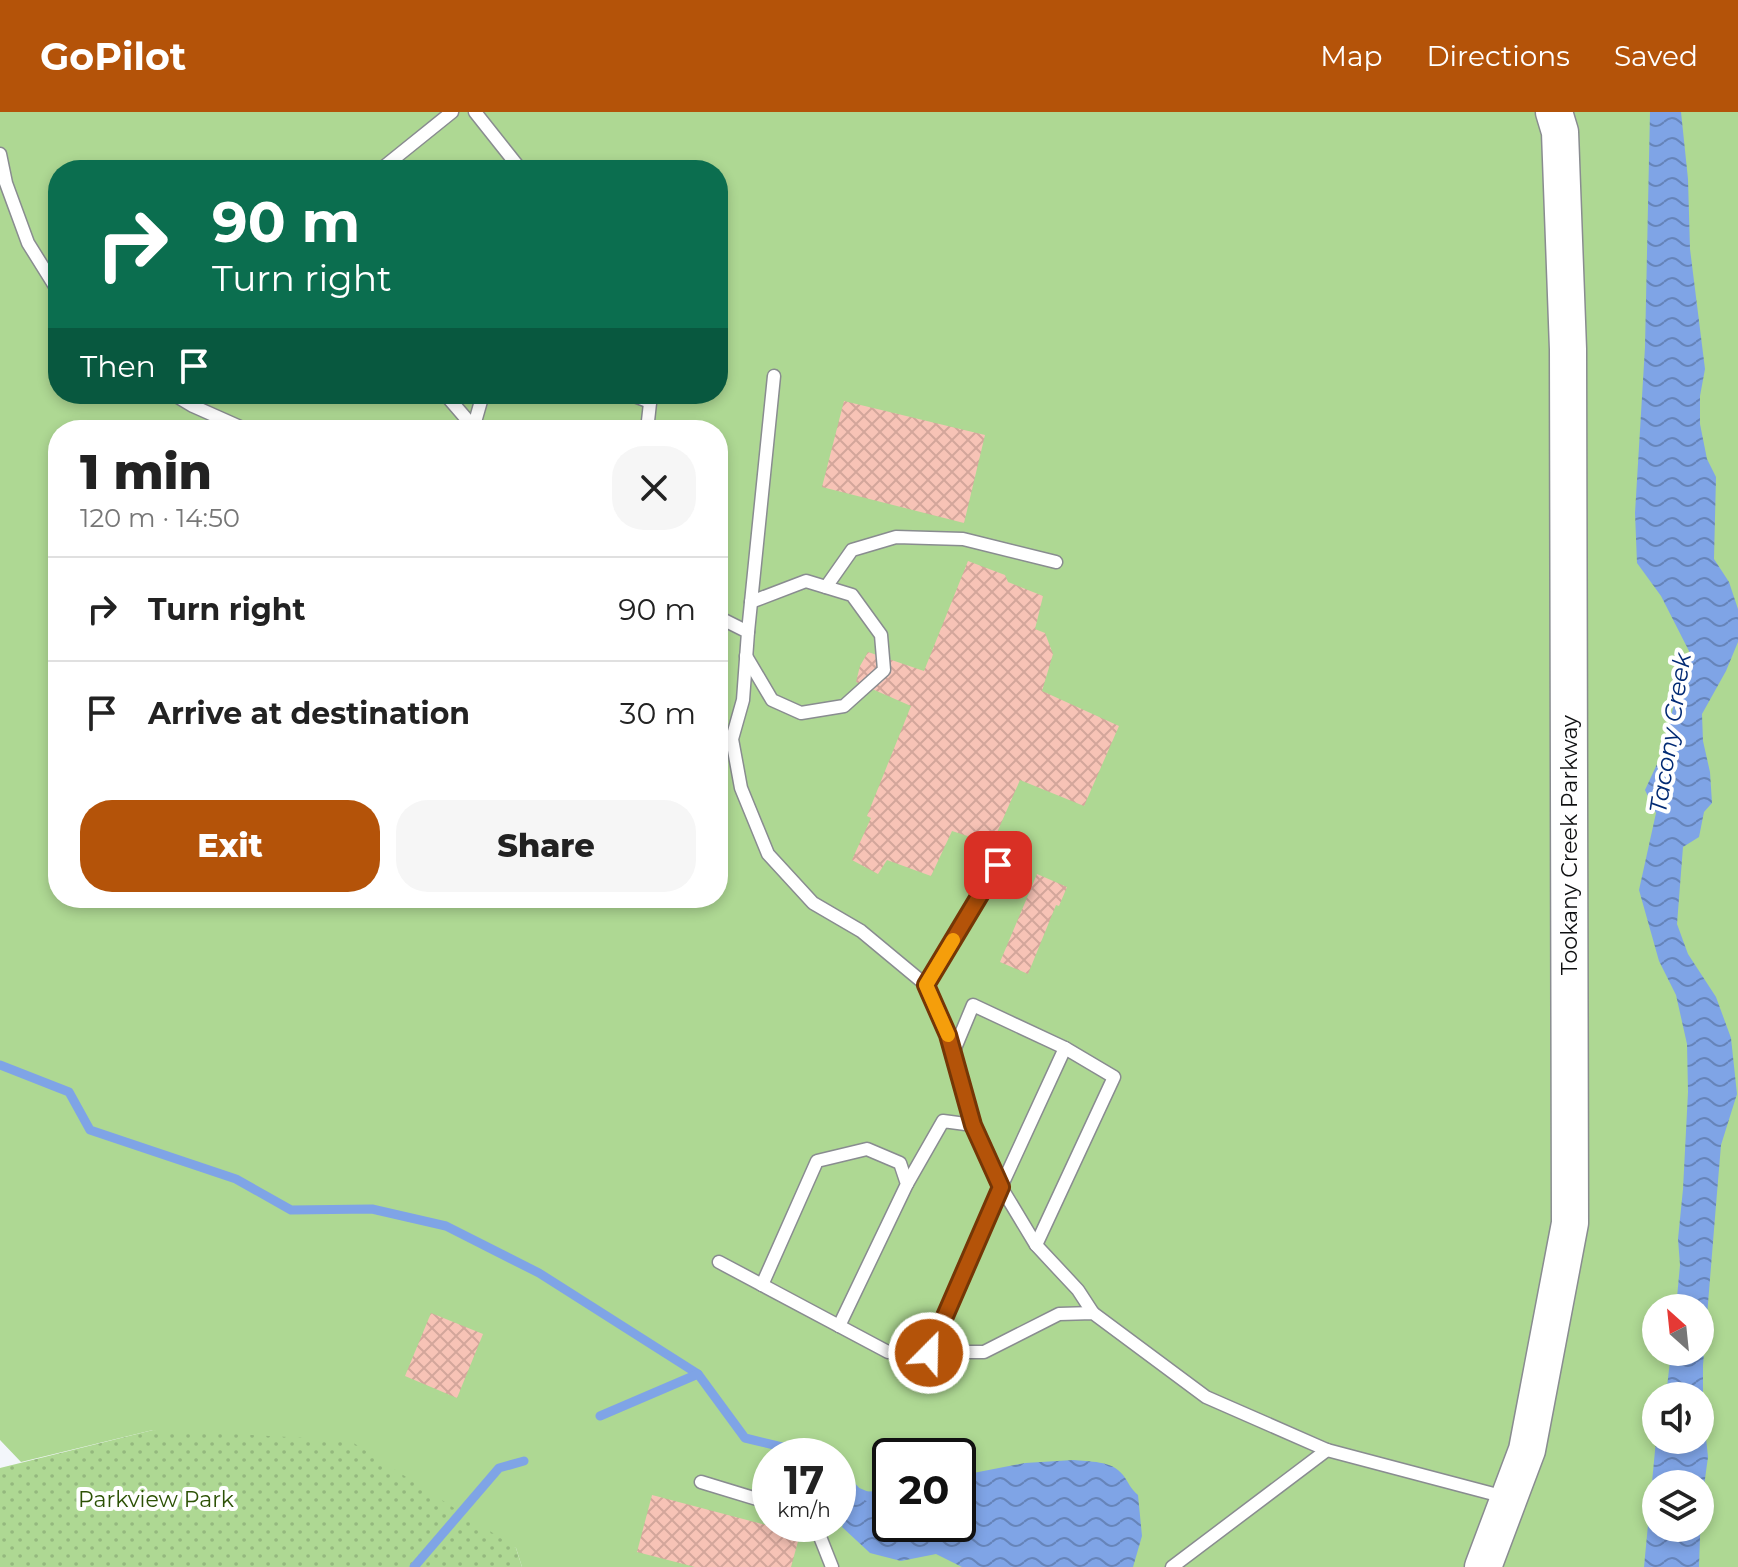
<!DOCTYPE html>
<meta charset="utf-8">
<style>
:root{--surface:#fff;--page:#f6f6f6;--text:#222;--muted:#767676;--line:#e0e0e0;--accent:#b45309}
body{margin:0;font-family:Montserrat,sans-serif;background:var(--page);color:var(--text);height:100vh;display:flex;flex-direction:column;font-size:30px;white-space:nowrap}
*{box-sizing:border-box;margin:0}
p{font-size:26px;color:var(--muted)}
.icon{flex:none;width:44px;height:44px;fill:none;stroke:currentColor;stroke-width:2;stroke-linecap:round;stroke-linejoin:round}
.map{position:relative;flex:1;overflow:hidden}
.side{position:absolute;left:48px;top:308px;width:680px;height:488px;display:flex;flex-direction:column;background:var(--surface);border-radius:32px;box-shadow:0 4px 12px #0003}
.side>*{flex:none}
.hud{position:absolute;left:48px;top:48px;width:680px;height:244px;border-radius:32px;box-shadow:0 4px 12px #0003;background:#0b6e4f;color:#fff;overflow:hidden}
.needle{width:52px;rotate:333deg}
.tools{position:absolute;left:1642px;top:1182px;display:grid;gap:16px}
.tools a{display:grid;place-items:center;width:72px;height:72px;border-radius:50%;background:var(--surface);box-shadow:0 4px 12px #0003;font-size:40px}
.speed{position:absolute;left:752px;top:1326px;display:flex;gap:16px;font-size:40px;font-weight:700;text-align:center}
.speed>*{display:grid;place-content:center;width:104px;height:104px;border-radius:50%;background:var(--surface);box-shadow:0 4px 12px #0003;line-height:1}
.speed small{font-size:20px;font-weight:400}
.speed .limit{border:4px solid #111;border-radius:12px;background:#fff;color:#111}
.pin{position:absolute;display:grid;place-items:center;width:68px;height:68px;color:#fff;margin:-34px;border-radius:16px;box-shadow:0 4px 12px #0006}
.me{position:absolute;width:88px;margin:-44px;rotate:23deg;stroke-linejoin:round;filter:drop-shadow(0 0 6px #0008)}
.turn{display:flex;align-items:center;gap:28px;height:168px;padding:0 32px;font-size:36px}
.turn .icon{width:104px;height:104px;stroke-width:2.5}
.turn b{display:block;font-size:56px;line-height:68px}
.then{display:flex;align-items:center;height:76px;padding:0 32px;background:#0003;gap:16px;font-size:30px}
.round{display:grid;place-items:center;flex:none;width:84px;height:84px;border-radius:32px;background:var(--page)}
.summary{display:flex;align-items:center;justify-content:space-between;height:136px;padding:0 32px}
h1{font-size:48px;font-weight:800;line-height:60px}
.action{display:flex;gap:16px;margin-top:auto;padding:16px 32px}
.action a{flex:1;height:92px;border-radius:32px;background:var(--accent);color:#fff;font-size:32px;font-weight:800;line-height:92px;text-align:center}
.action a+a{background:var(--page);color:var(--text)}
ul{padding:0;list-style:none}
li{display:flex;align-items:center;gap:24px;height:104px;padding:0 32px;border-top:2px solid var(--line)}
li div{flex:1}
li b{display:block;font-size:30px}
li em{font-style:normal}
header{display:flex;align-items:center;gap:48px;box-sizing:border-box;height:112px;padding:0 40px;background:var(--accent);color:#fff}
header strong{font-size:38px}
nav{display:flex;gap:44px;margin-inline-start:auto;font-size:28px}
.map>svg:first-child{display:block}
</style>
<header>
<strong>GoPilot</strong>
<nav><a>Map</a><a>Directions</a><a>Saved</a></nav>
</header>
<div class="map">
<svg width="1738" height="1455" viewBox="0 0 1738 1455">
<defs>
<pattern id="park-dots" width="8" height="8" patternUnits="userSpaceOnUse" patternTransform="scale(2)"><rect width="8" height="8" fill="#aed893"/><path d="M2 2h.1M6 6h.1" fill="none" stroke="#94b87e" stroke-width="1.8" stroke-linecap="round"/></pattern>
<pattern id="water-waves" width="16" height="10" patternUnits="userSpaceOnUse" patternTransform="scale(2)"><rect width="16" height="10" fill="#7fa4e6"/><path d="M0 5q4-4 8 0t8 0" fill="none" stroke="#6684b9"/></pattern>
<pattern id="building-cross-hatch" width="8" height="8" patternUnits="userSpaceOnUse" patternTransform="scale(2)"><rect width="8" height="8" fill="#f7c3b6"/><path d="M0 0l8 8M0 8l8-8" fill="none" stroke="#d3a69b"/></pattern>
</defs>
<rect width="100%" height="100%" fill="#f3f6fb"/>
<!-- grass -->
<path fill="#aed893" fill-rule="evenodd" d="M 0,0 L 1738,0 L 1738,1455 L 522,1455 L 516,1436 L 153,1318 L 21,1350 L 0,1328 ZM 58,58 L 718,58 L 718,282 L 58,282 ZM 58,318 L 718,318 L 718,786 L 58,786 ZM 1656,1196 L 1700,1196 L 1700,1240 L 1656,1240 ZM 1656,1284 L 1700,1284 L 1700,1328 L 1656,1328 ZM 770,1344 L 838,1344 L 838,1412 L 770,1412 ZM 890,1344 L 958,1344 L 958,1412 L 890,1412 ZM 1656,1372 L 1700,1372 L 1700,1416 L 1656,1416 Z"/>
<!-- park -->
<polygon fill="url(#park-dots)" points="153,1318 349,1328 516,1436 522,1455 0,1455 0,1356"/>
<!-- water -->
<g fill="url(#water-waves)" fill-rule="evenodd">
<path d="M 1650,0 L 1681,0 L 1688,67 L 1690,137 L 1705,257 L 1700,284 L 1700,312 L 1707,347 L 1716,365 L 1714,447 L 1729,470 L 1738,497 L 1738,530 L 1726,559 L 1702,602 L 1703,629 L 1710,660 L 1712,691 L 1704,700 L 1699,725 L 1683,735 L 1677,812 L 1688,842 L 1716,885 L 1731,926 L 1737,982 L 1721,1033 L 1716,1093 L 1703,1253 L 1703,1297 L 1708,1345 L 1701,1396 L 1699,1455 L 1644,1455 L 1656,1328 L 1700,1328 L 1700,1284 L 1666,1284 L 1671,1240 L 1700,1240 L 1700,1196 L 1676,1196 L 1680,1153 L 1678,1127 L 1683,1077 L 1688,980 L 1687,932 L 1676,883 L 1659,849 L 1639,778 L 1656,701 L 1645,678 L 1664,637 L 1678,573 L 1690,541 L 1661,484 L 1637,451 L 1635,401 L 1645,235 ZM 1656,1372 L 1700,1372 L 1700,1416 L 1656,1416 Z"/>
<path d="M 1073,1348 C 1089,1350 1112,1348 1123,1363 C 1129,1371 1130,1376 1138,1383 L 1142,1424 L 1133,1455 L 962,1455 L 936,1442 L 901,1449 L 870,1441 L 842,1415 L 857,1380 L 878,1379 L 890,1372 L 890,1412 L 958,1412 L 958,1364 L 1025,1351 Z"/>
</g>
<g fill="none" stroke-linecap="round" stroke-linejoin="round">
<!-- stream -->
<g stroke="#7fa4e6" stroke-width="9">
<polyline points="0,953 69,980 90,1018 236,1067 291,1098 372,1097 446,1114 539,1161 698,1262"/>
<polyline points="600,1304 698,1262 745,1326 820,1344"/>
<polyline points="838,1360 857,1380 890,1394"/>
<polyline points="414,1455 499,1356 524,1349"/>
</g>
</g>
<!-- building -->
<g fill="url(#building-cross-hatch)">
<polygon points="844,289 985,323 964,411 822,375"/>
<polygon points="968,449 1005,463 1008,470 1043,484 1035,517 1045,521 1053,542 1042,579 1119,614 1084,694 1020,668 992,732 952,719 931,764 887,748 878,762 852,748 871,706 867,704 911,594 856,570 860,554 868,540 924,559"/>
<polygon points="1037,762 1067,775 1059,794 1056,793 1028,862 1000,850"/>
<polygon points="431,1201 483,1222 457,1286 405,1264"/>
<polygon points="652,1383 800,1422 791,1455 695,1455 637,1440"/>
</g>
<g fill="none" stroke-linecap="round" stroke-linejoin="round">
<!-- service casing -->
<g stroke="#898c90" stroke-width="15">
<g id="service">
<polyline points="475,0 521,58"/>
<polyline points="0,42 6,71 28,131 58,179"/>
<polyline points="380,58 452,0"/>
<polyline points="173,282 193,294 247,318"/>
<polyline points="445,282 476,318"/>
<polyline points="629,282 650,290"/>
<polyline points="473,317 483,282"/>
<polyline points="647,318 651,282"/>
<polyline points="826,475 852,438 896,425 963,427 1056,450"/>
<polyline points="718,505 748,520 743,588 732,627 741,676 768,742 813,791 861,819 926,873 948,923 973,1013"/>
<polyline points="748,520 774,264"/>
<polyline points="746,544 772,588 801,601 844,594 884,558 881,523 852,483 806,469 751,490"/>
<polyline points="926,873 998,753"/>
<polyline points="1065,936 1001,1075 1036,1133 1078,1178 1093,1201"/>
<polyline points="953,941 973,893 1065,936 1114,965 1036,1133"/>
<polyline points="907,1072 943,1009 973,1013 1001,1075 929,1241"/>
<polyline points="719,1150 888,1240 984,1240 1059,1202 1093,1201 1206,1285 1327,1338 1505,1385"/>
<polyline points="762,1173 817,1049 867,1037 900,1051 907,1072 839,1214"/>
<polyline points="701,1370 770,1391"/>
<polyline points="815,1412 832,1455"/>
<polyline points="1172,1455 1327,1338"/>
</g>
</g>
<!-- secondary casing -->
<g stroke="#898c90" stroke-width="39">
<polyline id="secondary" points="1483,1455 1527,1338 1570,1111 1568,237 1560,20 1554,0"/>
</g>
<!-- service -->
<use href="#service" stroke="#fff" stroke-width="12"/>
<!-- secondary -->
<use href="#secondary" stroke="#fff" stroke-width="36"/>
</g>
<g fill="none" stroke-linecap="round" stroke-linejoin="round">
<!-- route casing -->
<g stroke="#753606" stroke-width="20">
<polyline id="route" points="929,1241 1001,1075 973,1013 948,923 926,873 998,753"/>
</g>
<!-- route -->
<use href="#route" stroke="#b45309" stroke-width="14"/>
<!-- slow -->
<polyline stroke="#f59e0b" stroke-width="14" points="948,923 926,873 953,828"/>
</g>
<g text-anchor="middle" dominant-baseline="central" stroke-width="8" stroke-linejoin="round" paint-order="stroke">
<!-- street labels -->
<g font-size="22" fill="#0f1011" stroke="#fff">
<text transform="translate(1569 733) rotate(-90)">Tookany Creek Parkway</text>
</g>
<!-- park labels -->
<g font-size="22" fill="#2c5105" stroke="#fff">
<text x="156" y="1387">Parkview Park</text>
</g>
<!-- water labels -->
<g font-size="24" font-style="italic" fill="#022a74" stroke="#fff">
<text transform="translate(1670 621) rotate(-81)">Tacony Creek</text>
</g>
</g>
</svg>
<div class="tools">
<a><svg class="needle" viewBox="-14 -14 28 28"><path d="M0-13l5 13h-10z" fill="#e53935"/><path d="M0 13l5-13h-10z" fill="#767676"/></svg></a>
<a><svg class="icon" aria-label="sound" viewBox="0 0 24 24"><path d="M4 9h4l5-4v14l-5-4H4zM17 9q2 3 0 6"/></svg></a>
<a><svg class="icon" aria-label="layers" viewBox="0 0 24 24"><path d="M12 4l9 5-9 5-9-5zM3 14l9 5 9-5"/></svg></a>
</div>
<div class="speed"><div>17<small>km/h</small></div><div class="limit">20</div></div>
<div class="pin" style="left:998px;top:753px;background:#d93025"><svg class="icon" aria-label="arrive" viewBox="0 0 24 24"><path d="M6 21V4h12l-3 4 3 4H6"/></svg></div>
<svg class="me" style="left:929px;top:1241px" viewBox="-20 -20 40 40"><circle r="17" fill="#b45309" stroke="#fff" stroke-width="3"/><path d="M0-11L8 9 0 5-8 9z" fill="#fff"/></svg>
<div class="hud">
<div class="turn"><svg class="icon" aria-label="right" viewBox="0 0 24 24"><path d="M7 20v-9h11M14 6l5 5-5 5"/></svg><div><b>90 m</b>Turn right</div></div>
<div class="then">Then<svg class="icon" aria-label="arrive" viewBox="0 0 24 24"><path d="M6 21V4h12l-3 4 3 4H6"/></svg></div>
</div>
<section class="side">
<div class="summary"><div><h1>1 min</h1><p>120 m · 14:50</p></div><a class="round"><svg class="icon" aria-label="close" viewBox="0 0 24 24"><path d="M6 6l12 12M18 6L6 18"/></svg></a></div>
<ul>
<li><svg class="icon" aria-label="right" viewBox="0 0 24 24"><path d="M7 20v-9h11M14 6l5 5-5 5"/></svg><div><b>Turn right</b></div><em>90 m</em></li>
<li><svg class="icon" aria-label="arrive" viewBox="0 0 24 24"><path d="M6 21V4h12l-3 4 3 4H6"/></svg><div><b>Arrive at destination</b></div><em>30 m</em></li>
</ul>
<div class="action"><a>Exit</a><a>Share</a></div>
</section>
</div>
